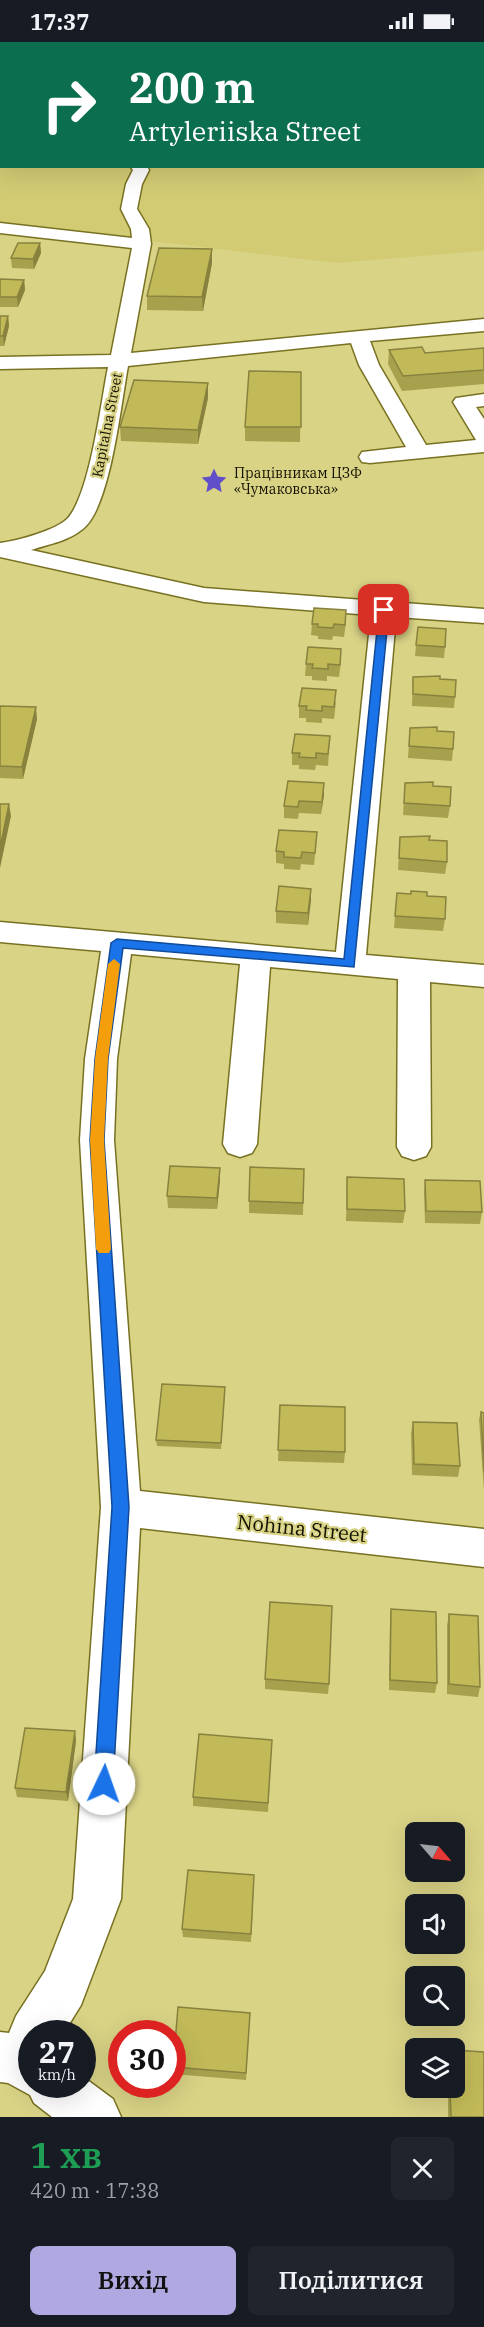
<!DOCTYPE html>
<html lang="uk">
<meta charset="utf-8">
<style>
:root{--surface:#171b24;--page:#20242c;--text:#f1f3f6;--muted:#9ea1a6;--accent:#b0a9e1}
body{margin:0;font-family:"IBM Plex Serif",serif;background:var(--page);color:var(--text);height:100vh;display:flex;flex-direction:column;font-size:22px;white-space:nowrap}
*{box-sizing:border-box;margin:0}
p{font-size:20px;color:var(--muted)}
.icon{flex:none;width:33px;height:33px;fill:none;stroke:currentColor;stroke-width:2;stroke-linecap:round;stroke-linejoin:round}
.map{position:relative;height:2075px;overflow:hidden}
.panel{display:flex;flex-direction:column;background:var(--surface);flex:1}
.panel>*{flex:none}
.top-card{position:absolute;left:0px;top:0px;width:484px;height:126px;box-shadow:0 6px 24px #0002;background:#0b6e4f;color:#fff;overflow:hidden}
.needle{width:39px;rotate:118deg}
.fabs{position:absolute;left:405px;top:1780px;display:grid;gap:12px}
.fabs a{display:grid;place-items:center;width:60px;height:60px;border-radius:9px;background:var(--surface);box-shadow:0 6px 24px #0002;font-size:30px}
.speed{position:absolute;left:18px;top:1978px;display:flex;gap:12px;font-size:30px;font-weight:700;text-align:center}
.speed>*{display:grid;place-content:center;width:78px;height:78px;border-radius:50%;background:var(--surface);box-shadow:0 6px 24px #0002;line-height:1}
.speed small{font-size:15px;font-weight:400}
.speed .limit{border:9px solid #d22;background:#fff;color:#111}
.pin{position:absolute;display:grid;place-items:center;width:51px;height:51px;color:#fff;margin:-26px;border-radius:12px;box-shadow:0 3px 9px #0006}
.me{position:absolute;width:66px;margin:-33px;rotate:3deg;stroke-linejoin:round;filter:drop-shadow(0 0 4px #0008)}
.turn{display:flex;align-items:center;gap:21px;height:126px;padding:0 30px;font-size:27px}
.turn .icon{width:78px;height:78px;stroke-width:2.5}
.turn b{display:block;font-size:42px;line-height:51px}
.round{display:grid;place-items:center;flex:none;width:63px;height:63px;border-radius:9px;background:var(--page)}
.summary{display:flex;align-items:center;justify-content:space-between;height:102px;padding:0 30px}
h1{font-size:36px;font-weight:600;line-height:45px;color:#1e9e55}
.cta{display:flex;gap:12px;margin-top:auto;padding:12px 30px}
.cta a{flex:1;height:69px;border-radius:9px;background:var(--accent);color:#111;font-size:24px;font-weight:600;line-height:69px;text-align:center}
.cta a+a{background:var(--page);color:var(--text)}
.status{display:flex;justify-content:space-between;align-items:center;height:42px;padding:0 30px;background:var(--surface);direction:ltr}
.status svg{height:16px;fill:currentColor}
.map>svg:first-child{display:block}
</style>
<div class="status"><b>17:37</b><svg viewBox="0 0 49 12"><path d="M0 12V9h3v3zM5 12V6h3v6zM10 12V3h3v9zM15 12V0h3v12zM26 1h20v11H26zM47 4h2v5h-2z"/></svg></div>
<div class="map">
<svg width="484" height="2075" viewBox="0 0 484 2075">
<rect width="100%" height="100%" fill="#d9d386"/>
<!-- built -->
<polygon fill="#d2cb74" points="0,0 476,1 2,2 2,124 483,124 484,2 484,209 336,221 0,181"/>
<g fill="none" stroke-linecap="round" stroke-linejoin="round">
<!-- minor casing -->
<g stroke="#787122" stroke-width="3">
<g id="minor">
<rect x="0" y="107" width="2" height="10"/>
<path d="M 130,124 L 147,124 L 149,128 L 142,142 L 137,167 L 149,187 L 151,202 L 131,311 L 484,277 L 484,289 L 370,299 L 379,323 L 426,403 L 476,398 L 453,360 L 456,356 L 484,352 L 484,364 L 476,365 L 484,377 L 484,410 L 370,421 L 362,420 L 359,415 L 362,410 L 406,405 L 359,323 L 351,301 L 128,324 C 121,362 111,458 86,484 C 71,499 49,502 31,508 L 204,546 L 484,567 L 484,581 L 396,575 L 366,913 L 484,923 L 484,945 L 430,940 L 431,1105 L 426,1114 L 414,1118 L 402,1114 L 397,1105 L 398,937 L 270,925 L 257,1102 L 252,1111 L 240,1115 L 228,1111 L 223,1102 L 240,922 L 131,912 L 117,1017 L 114,1098 L 140,1449 L 484,1487 L 484,1525 L 140,1486 L 121,1857 L 81,1963 L 63,1992 L 32,1992 L 32,2043 L 82,2043 L 82,2034 L 113,2057 L 121,2075 L 52,2075 L 34,2061 L 30,2053 L 8,2041 L 0,2040 L 0,1990 L 9,1991 L 16,1974 L 45,1929 L 73,1857 L 101,1465 L 80,1098 L 85,1017 L 101,909 L 0,900 L 0,880 L 336,910 L 371,573 L 204,560 L 0,515 L 0,501 C 17,499 57,488 68,476 C 90,451 101,360 108,325 L 0,327 L 0,315 L 111,313 L 132,206 L 0,191 L 0,181 L 132,196 L 131,187 L 121,167 L 126,142 L 133,128 Z"/>
</g>
</g>
<!-- minor -->
<use href="#minor" fill="#fff" fill-rule="evenodd"/>
</g>
<!-- wall -->
<g fill="#a7a04d">
<polygon points="40,201 41,211 34,227 12,226 11,216"/>
<polygon points="212,221 203,269 147,268 147,254"/>
<polygon points="0,237 24,238 25,248 18,265 0,265"/>
<polygon points="0,274 8,274 9,284 4,304 0,304"/>
<polygon points="484,306 484,342 402,349 388,322 389,308 425,311"/>
<polygon points="301,330 300,400 245,399 245,385"/>
<polygon points="208,356 198,402 121,399 120,385"/>
<polygon points="346,580 344,595 333,594 332,598 318,597 318,594 311,593 312,582"/>
<polygon points="418,585 445,605 444,616 415,614"/>
<polygon points="341,619 339,635 327,634 327,639 312,638 312,634 305,634 306,622"/>
<polygon points="413,635 440,637 455,655 454,666 412,664"/>
<polygon points="336,660 334,677 322,676 322,681 306,680 306,676 299,676 299,664"/>
<polygon points="0,664 37,677 23,737 0,736"/>
<polygon points="410,686 437,689 453,707 452,719 408,716"/>
<polygon points="330,694 328,724 316,723 315,728 299,727 299,723 292,723 292,711"/>
<polygon points="288,739 324,753 321,772 299,771 298,777 284,776 284,764"/>
<polygon points="405,741 433,744 450,764 448,776 403,773"/>
<polygon points="400,795 429,798 447,820 445,832 398,828"/>
<polygon points="316,803 314,823 301,822 300,828 284,827 284,822 276,821 276,809"/>
<polygon points="311,847 308,883 276,881 276,869"/>
<polygon points="397,851 427,854 445,877 443,889 394,886"/>
<polygon points="304,1127 303,1173 249,1171 249,1159"/>
<polygon points="347,1135 405,1169 403,1181 346,1179"/>
<polygon points="220,1138 217,1167 168,1166 167,1154"/>
<polygon points="425,1138 482,1170 480,1182 425,1181 424,1150"/>
<polygon points="225,1351 221,1407 157,1404 156,1398"/>
<polygon points="280,1363 345,1410 344,1421 278,1419"/>
<polygon points="481,1370 484,1371 484,1449 479,1377"/>
<polygon points="413,1380 460,1424 458,1435 412,1433 411,1391"/>
<polygon points="391,1567 437,1641 435,1651 389,1648 390,1578"/>
<polygon points="449,1572 480,1645 478,1655 447,1652 447,1583"/>
<polygon points="265,1637 329,1642 328,1652 265,1647"/>
<polygon points="75,1689 76,1699 68,1759 17,1755 15,1746"/>
<polygon points="272,1698 268,1770 193,1764 193,1755"/>
<polygon points="254,1841 251,1900 183,1895 182,1887"/>
<polygon points="250,1971 246,2038 173,2032 173,2025"/>
<polygon points="448,2046 454,2046 484,2075 448,2075"/>
</g>
<!-- shaded-wall -->
<g fill="#88823e">
<polygon points="40,201 41,211 34,227 33,217"/>
<polygon points="212,207 212,221 203,269 202,255"/>
<polygon points="24,238 25,248 18,265 17,255"/>
<polygon points="8,274 9,284 4,304 3,294"/>
<polygon points="208,341 208,356 198,402 198,388"/>
<polygon points="36,665 37,677 23,737 22,725"/>
<polygon points="324,741 324,753 321,772 322,760"/>
<polygon points="9,762 11,774 0,826 0,806"/>
<polygon points="311,847 311,859 308,883 308,871"/>
<polygon points="220,1126 220,1138 217,1167 217,1156"/>
<polygon points="75,1689 76,1699 68,1759 66,1750"/>
</g>
<!-- building -->
<g fill="#c2ba59" stroke="#88823e" stroke-width="1.5">
<polygon points="18,201 40,201 33,217 11,216"/>
<polygon points="159,206 212,207 202,255 147,254"/>
<polygon points="0,237 24,238 17,255 0,255"/>
<polygon points="0,274 8,274 3,294 0,294"/>
<polygon points="422,305 425,311 484,306 484,328 403,334 389,308"/>
<polygon points="249,329 301,330 301,385 245,385"/>
<polygon points="134,338 208,341 198,388 120,385"/>
<polygon points="314,566 346,568 345,583 334,582 333,586 318,585 318,582 312,582"/>
<polygon points="418,585 446,587 445,605 416,603"/>
<polygon points="308,605 341,607 340,623 328,622 328,627 312,626 313,622 306,622"/>
<polygon points="440,634 440,637 456,638 455,655 413,652 413,635"/>
<polygon points="302,646 336,648 334,665 322,664 322,669 306,668 307,664 299,664"/>
<polygon points="0,664 36,665 22,725 0,724"/>
<polygon points="437,685 437,689 454,690 453,707 409,704 410,686"/>
<polygon points="295,692 330,694 328,712 316,711 316,716 299,715 300,711 292,711"/>
<polygon points="288,739 324,741 322,760 299,759 298,765 284,764"/>
<polygon points="433,740 433,744 451,745 450,764 404,761 405,741"/>
<polygon points="0,762 9,762 0,806"/>
<polygon points="279,788 317,790 315,811 302,810 301,816 284,815 284,810 276,809"/>
<polygon points="430,794 429,798 447,799 447,820 399,816 400,795"/>
<polygon points="279,844 311,847 308,871 276,869"/>
<polygon points="411,849 427,850 427,854 446,855 445,877 395,874 397,851 411,852"/>
<polygon points="170,1124 220,1126 217,1156 167,1154"/>
<polygon points="250,1125 304,1127 303,1161 249,1159"/>
<polygon points="347,1135 404,1137 405,1169 347,1167"/>
<polygon points="425,1138 480,1139 482,1170 426,1169"/>
<polygon points="162,1342 225,1345 221,1401 156,1398"/>
<polygon points="280,1363 345,1365 345,1410 278,1408"/>
<polygon points="481,1370 484,1371 484,1430"/>
<polygon points="413,1380 457,1381 460,1424 414,1422"/>
<polygon points="270,1560 332,1564 329,1642 265,1637"/>
<polygon points="391,1567 436,1570 437,1641 390,1638"/>
<polygon points="449,1572 478,1574 480,1645 449,1642"/>
<polygon points="25,1686 75,1689 66,1750 15,1746"/>
<polygon points="199,1692 272,1698 268,1761 193,1755"/>
<polygon points="188,1828 254,1833 251,1892 182,1887"/>
<polygon points="178,1965 250,1971 246,2031 173,2025"/>
<polygon points="454,2008 484,2010 484,2075 451,2075 450,2046 454,2046"/>
</g>
<!-- route -->
<polygon fill="#1a73e8" stroke="#114b97" stroke-width="1.5" points="384,565 389,568 354,925 123,906 108,1017 104,1098 129,1465 113,1742 111,1748 104,1751 97,1748 94,1742 112,1465 90,1098 95,1017 111,901 117,897 344,917 379,568"/>
<!-- slow -->
<polygon fill="#f59e0b" points="114,917 120,922 108,1017 104,1098 111,1207 109,1211 99,1211 96,1207 90,1098 95,1017 108,922"/>
<!-- icons -->
<defs>
<g id="sight-bare" transform="scale(2.07)"><path d="M0-6L1.8-2.2L6-1.7L2.9 1.2L3.7 5.4L0 3.3L-3.7 5.4L-2.9 1.2L-6-1.7L-1.8-2.2Z" fill="#604fc8" stroke="#d9d386" stroke-width="2.5" paint-order="stroke"/></g>
</defs>
<g fill-rule="evenodd">
<use href="#sight-bare" x="214" y="439"/>
</g>
<g text-anchor="middle" dominant-baseline="central" stroke-width="4.5" stroke-linejoin="round" paint-order="stroke">
<!-- far-street labels -->
<g font-size="14" fill="#131100" stroke="#d9d386">
<text transform="translate(107 383) rotate(-79)">Kapitalna Street</text>
</g>
<!-- far-poi labels -->
<g font-size="14" fill="#131100" stroke="#d9d386" text-anchor="start">
<text x="234" y="431">Працівникам ЦЗФ<tspan x="234" dy="16">«Чумаковська»</tspan></text>
</g>
<!-- near-street labels -->
<g font-size="20" fill="#131100" stroke="#d9d386">
<text transform="translate(302 1486) rotate(6)">Nohina Street</text>
</g>
</g>
</svg>
<div class="fabs">
<a><svg class="needle" viewBox="-14 -14 28 28"><path d="M0-13l5 13h-10z" fill="#e53935"/><path d="M0 13l5-13h-10z" fill="#9ea1a6"/></svg></a>
<a><svg class="icon" aria-label="sound" viewBox="0 0 24 24"><path d="M4 9h4l5-4v14l-5-4H4zM17 9q2 3 0 6"/></svg></a>
<a><svg class="icon" aria-label="search" viewBox="0 0 24 24"><circle cx="10" cy="10" r="6"/><path d="M15 15l6 6"/></svg></a>
<a><svg class="icon" aria-label="layers" viewBox="0 0 24 24"><path d="M12 4l9 5-9 5-9-5zM3 14l9 5 9-5"/></svg></a>
</div>
<div class="speed"><div>27<small>km/h</small></div><div class="limit">30</div></div>
<div class="pin" style="left:384px;top:568px;background:#d93025"><svg class="icon" aria-label="arrive" viewBox="0 0 24 24"><path d="M6 21V4h12l-3 4 3 4H6"/></svg></div>
<svg class="me" style="left:104px;top:1742px" viewBox="-20 -20 40 40"><circle r="19" fill="#fff"/><path d="M0-13L10 11 0 6-10 11z" fill="#1a73e8"/></svg>
<div class="top-card">
<div class="turn"><svg class="icon" aria-label="right" viewBox="0 0 24 24"><path d="M7 20v-9h11M14 6l5 5-5 5"/></svg><div><b>200 m</b>Artyleriiska Street</div></div>
</div>
</div>
<section class="panel">
<div class="summary"><div><h1>1 хв</h1><p>420 m · 17:38</p></div><a class="round"><svg class="icon" aria-label="close" viewBox="0 0 24 24"><path d="M6 6l12 12M18 6L6 18"/></svg></a></div>
<div class="cta"><a>Вихід</a><a>Поділитися</a></div>
</section>
